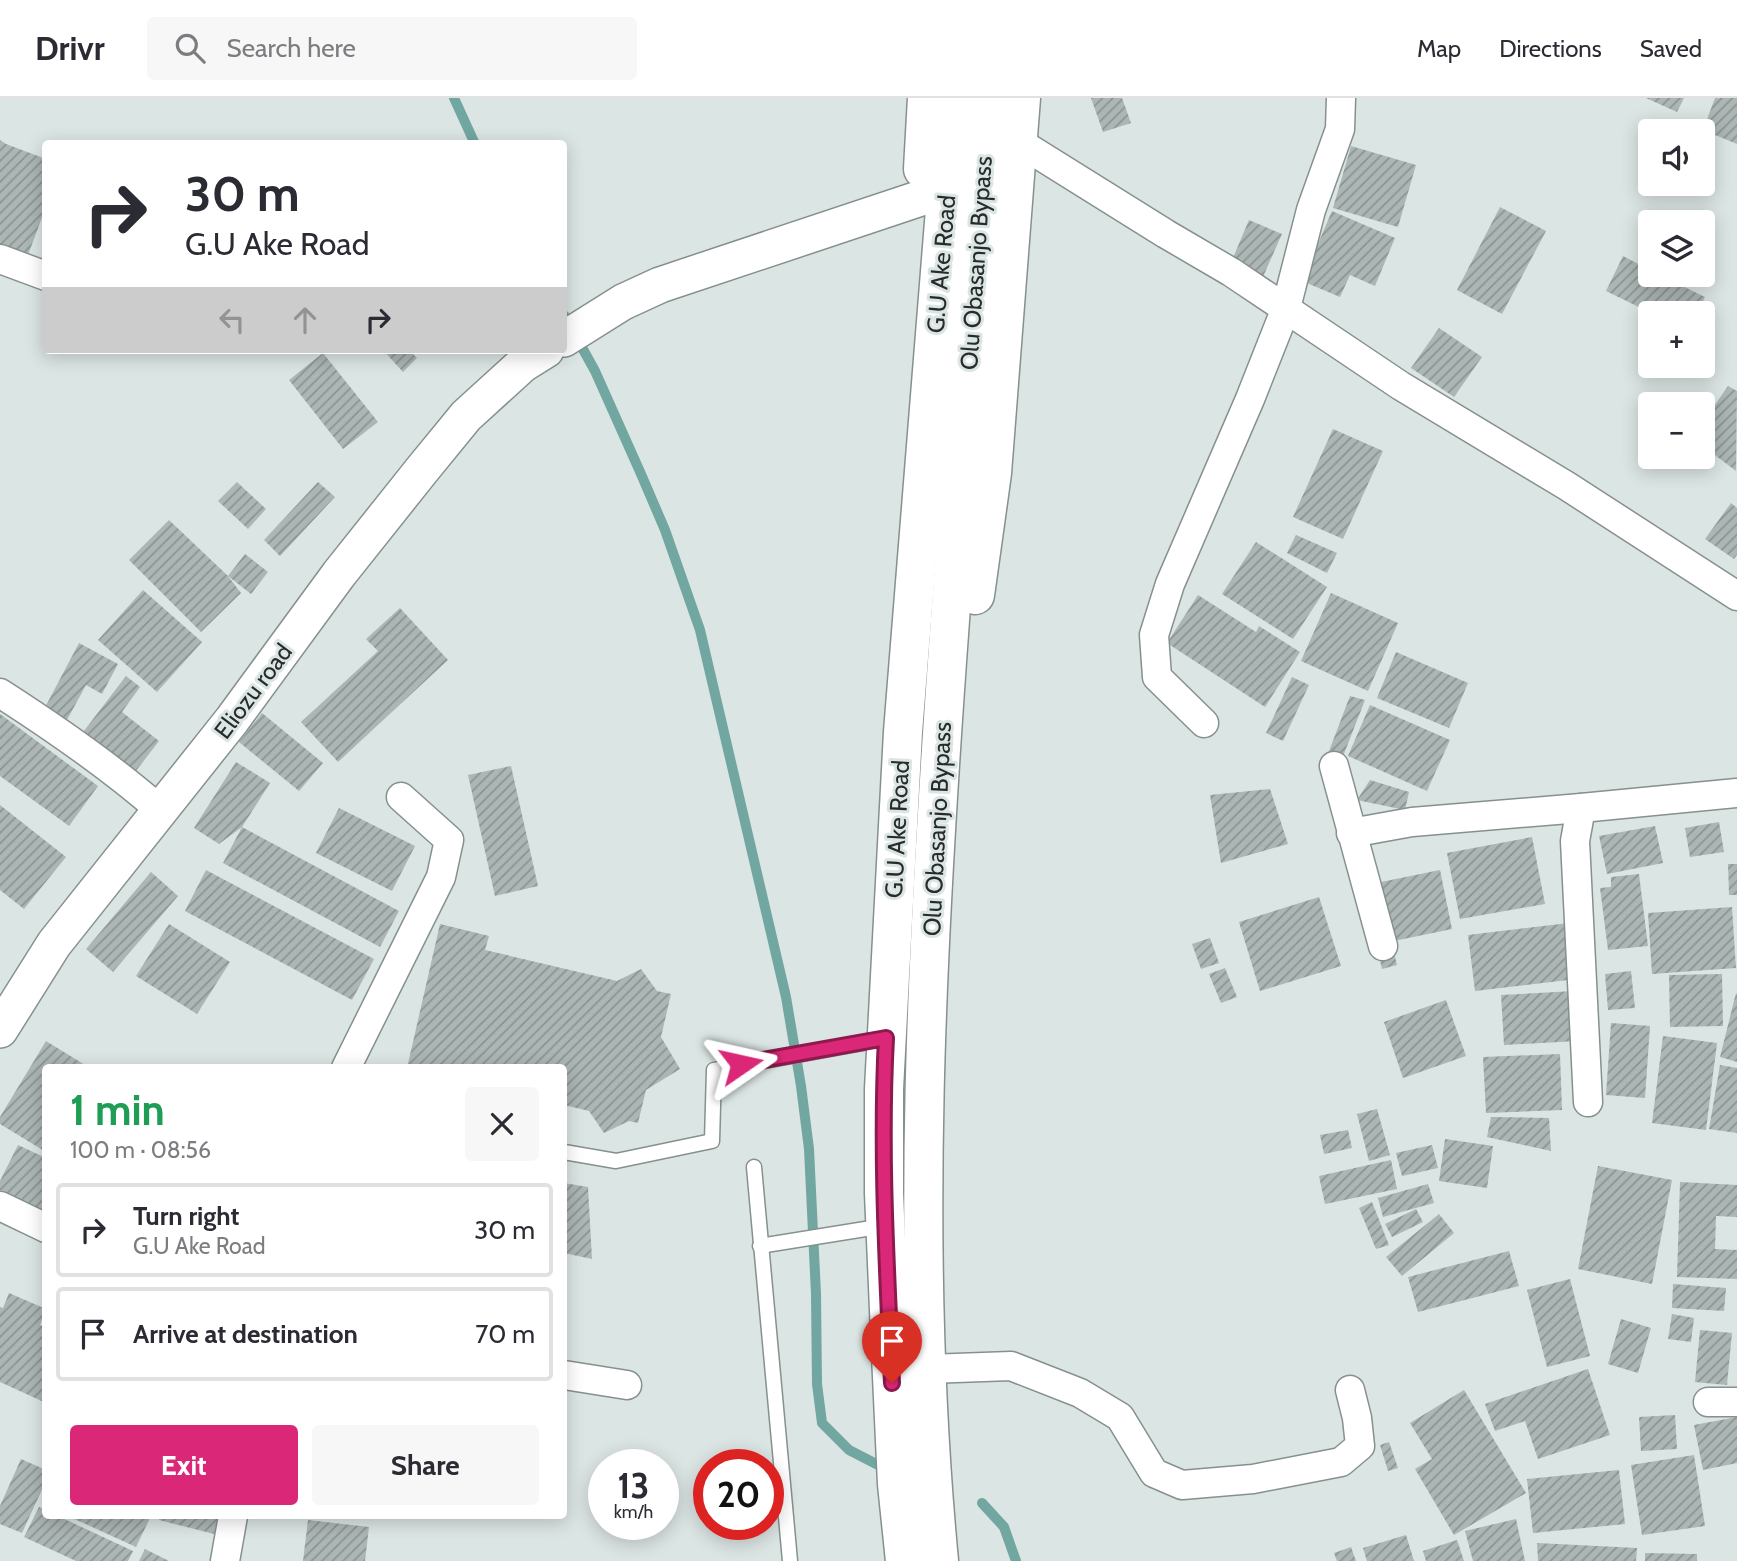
<!DOCTYPE html>
<meta charset="utf-8">
<style>
:root{--surface:#fff;--page:#f7f7f7;--text:#2b2b33;--muted:#7c7c81;--line:#e1e1e2;--accent:#db2777}
body{margin:0;font-family:Cabin,sans-serif;background:var(--page);color:var(--text);height:100vh;display:flex;flex-direction:column;font-size:26px;white-space:nowrap}
*{box-sizing:border-box;margin:0}
p{font-size:23px;color:var(--muted)}
.icon{flex:none;width:38px;height:38px;fill:none;stroke:currentColor;stroke-width:2;stroke-linecap:round;stroke-linejoin:round}
.map{position:relative;flex:1;overflow:hidden}
.details{position:absolute;left:42px;top:966px;width:525px;height:455px;display:flex;flex-direction:column;background:var(--surface);border-radius:7px;box-shadow:0 4px 18px #0003}
.details>*{flex:none}
.banner{position:absolute;left:42px;top:42px;width:525px;height:214px;border-radius:7px;box-shadow:0 4px 18px #0003;background:#fff;color:var(--text);overflow:hidden}
.fabs{position:absolute;left:1638px;top:21px;display:grid;gap:14px}
.fabs a{display:grid;place-items:center;width:77px;height:77px;border-radius:7px;background:var(--surface);box-shadow:0 4px 18px #0003;font-size:35px}
.speed{position:absolute;left:588px;top:1351px;display:flex;gap:14px;font-size:35px;font-weight:700;text-align:center}
.speed>*{display:grid;place-content:center;width:91px;height:91px;border-radius:50%;background:var(--surface);box-shadow:0 4px 18px #0003;line-height:1}
.speed small{font-size:18px;font-weight:400}
.speed .limit{border:10px solid #d22;background:#fff;color:#111}
.pin{position:absolute;display:grid;place-items:center;width:60px;height:60px;color:#fff;margin:-72px -30px;border-radius:50% 50% 50% 0;rotate:-45deg;box-shadow:0 0 7px #0007}
.pin .icon{rotate:45deg}
.me{position:absolute;width:77px;margin:-38px;rotate:79deg;stroke-linejoin:round;filter:drop-shadow(0 0 5px #0008)}
.turn{display:flex;align-items:center;gap:24px;height:147px;padding:0 28px;font-size:32px}
.turn .icon{width:91px;height:91px;stroke-width:2.5}
.turn b{display:block;font-size:49px;line-height:60px}
.lanes{display:flex;align-items:center;height:66px;padding:0 28px;background:#0003;justify-content:center;gap:35px;direction:ltr}
.lanes .off{opacity:.35}
.round{display:grid;place-items:center;flex:none;width:74px;height:74px;border-radius:7px;background:var(--page)}
.headline{display:flex;align-items:center;justify-content:space-between;height:119px;padding:0 28px}
h1{font-size:42px;font-weight:700;line-height:52px;color:#1e9e55}
.button{display:flex;gap:14px;margin-top:auto;padding:14px 28px}
.button a{flex:1;height:80px;border-radius:7px;background:var(--accent);color:#fff;font-size:28px;font-weight:700;line-height:80px;text-align:center}
.button a+a{background:var(--page);color:var(--text)}
ul{padding:0;list-style:none}
li{display:flex;align-items:center;gap:21px;height:94px;margin:0 14px 10px;padding:0 14px;border:4px solid var(--line);border-radius:7px}
li div{flex:1}
li b{display:block;font-size:26px}
li em{font-style:normal}
header{display:flex;align-items:center;gap:42px;box-sizing:border-box;height:98px;padding:0 35px;background:var(--surface);border-bottom:2px solid var(--line)}
header strong{font-size:33px}
nav{display:flex;gap:38px;margin-inline-start:auto;font-size:24px}
.search{width:490px;height:63px;background:var(--page);display:flex;align-items:center;gap:18px;box-sizing:border-box;padding:0 24px;border-radius:7px;color:var(--muted);font-size:26px}
.map>svg:first-child{display:block}
</style>
<header>
<strong>Drivr</strong>
<div class="search"><svg class="icon" aria-label="search" viewBox="0 0 24 24"><circle cx="10" cy="10" r="6"/><path d="M15 15l6 6"/></svg>Search here</div>
<nav><a>Map</a><a>Directions</a><a>Saved</a></nav>
</header>
<div class="map">
<svg width="1737" height="1463" viewBox="0 0 1737 1463">
<defs>
<pattern id="building-hatch" width="6" height="6" patternUnits="userSpaceOnUse" patternTransform="scale(1.75)"><rect width="6" height="6" fill="#acb6b5"/><path d="M-1 1l2-2M0 6l6-6M5 7l2-2" fill="none" stroke="#8c9493"/></pattern>
</defs>
<rect width="100%" height="100%" fill="#dbe5e4"/>
<g fill="none" stroke-linecap="round" stroke-linejoin="round">
<!-- stream -->
<g stroke="#71a7a0" stroke-width="10">
<polyline points="454,0 475,46"/>
<polyline points="564,217 595,273 641,376 665,432 700,532 786,899 801,988 809,1051 816,1196 817,1286 822,1325 849,1352 884,1370"/>
<polyline points="982,1405 1004,1429 1016,1463"/>
</g>
</g>
<!-- building -->
<g fill="url(#building-hatch)">
<polygon points="1091,0 1122,0 1131,25 1103,34"/>
<polygon points="1646,0 1684,0 1677,14"/>
<polygon points="1715,0 1737,0 1737,46 1703,32"/>
<polygon points="0,42 6,46 46,61 46,109 25,165 0,154"/>
<polygon points="1351,48 1416,67 1398,129 1333,110"/>
<polygon points="1500,109 1546,133 1502,216 1457,192"/>
<polygon points="1332,113 1395,140 1375,188 1350,177 1340,199 1302,183"/>
<polygon points="1249,122 1282,136 1262,181 1230,167"/>
<polygon points="1623,158 1650,172 1650,177 1660,177 1705,199 1697,215 1651,215 1606,193"/>
<polygon points="1439,230 1482,259 1454,299 1411,270"/>
<polygon points="383,252 409,252 417,260 403,274"/>
<polygon points="323,255 378,324 343,351 289,282"/>
<polygon points="1728,288 1737,293 1736,373 1703,348 1703,324"/>
<polygon points="1333,331 1383,353 1343,441 1293,419"/>
<polygon points="237,384 266,411 248,431 218,403"/>
<polygon points="318,384 335,399 280,458 264,442"/>
<polygon points="1731,405 1737,410 1737,457 1734,461 1705,441"/>
<polygon points="169,422 228,478 241,495 201,534 129,462"/>
<polygon points="1296,437 1337,455 1327,475 1287,455"/>
<polygon points="1256,444 1327,489 1293,541 1222,496"/>
<polygon points="245,456 268,474 251,496 228,478"/>
<polygon points="143,492 202,544 157,594 98,542"/>
<polygon points="1331,495 1398,525 1368,593 1301,563"/>
<polygon points="1198,497 1256,534 1259,528 1300,554 1265,609 1167,545"/>
<polygon points="400,510 448,562 338,664 301,624 378,553 366,541"/>
<polygon points="79,545 118,566 102,596 86,587 67,622 41,617"/>
<polygon points="1396,554 1468,585 1449,630 1377,600"/>
<polygon points="126,578 140,589 122,614 159,643 129,682 77,642"/>
<polygon points="1292,579 1309,587 1283,643 1266,635"/>
<polygon points="1350,598 1365,602 1340,666 1326,661"/>
<polygon points="1370,607 1450,642 1427,693 1348,658"/>
<polygon points="262,615 323,665 299,693 239,644"/>
<polygon points="0,616 98,688 69,728 0,678"/>
<polygon points="236,664 270,685 242,729 399,813 380,849 223,765 242,729 219,746 194,730"/>
<polygon points="511,668 538,788 495,798 468,677"/>
<polygon points="1370,682 1409,694 1405,712 1357,702"/>
<polygon points="1270,691 1288,746 1221,765 1210,697"/>
<polygon points="0,707 66,759 24,811 0,792"/>
<polygon points="339,710 415,748 392,793 316,755"/>
<polygon points="1719,724 1724,754 1690,759 1685,730"/>
<polygon points="1655,728 1663,765 1607,776 1599,738"/>
<polygon points="1532,739 1545,806 1460,821 1447,755"/>
<polygon points="1728,766 1737,766 1737,797 1729,797"/>
<polygon points="206,772 374,861 352,902 185,813"/>
<polygon points="1440,772 1452,831 1389,844 1376,785"/>
<polygon points="151,774 178,798 113,874 86,851"/>
<polygon points="1639,776 1648,848 1608,852 1600,790 1611,789 1611,779"/>
<polygon points="1319,799 1341,868 1260,893 1239,824"/>
<polygon points="1732,809 1736,870 1652,876 1648,815"/>
<polygon points="1569,825 1576,881 1475,893 1468,837"/>
<polygon points="169,826 230,864 197,916 136,878"/>
<polygon points="440,826 489,838 485,852 617,883 641,871 657,893 671,896 661,939 680,971 646,992 638,1025 629,1023 604,1035 589,1013 564,1007 564,970 407,970"/>
<polygon points="1210,840 1219,865 1201,871 1192,846"/>
<polygon points="1393,851 1397,867 1382,871 1378,854"/>
<polygon points="1225,870 1237,899 1221,905 1209,876"/>
<polygon points="1631,873 1635,910 1608,912 1605,876"/>
<polygon points="1722,876 1723,928 1670,929 1669,877"/>
<polygon points="1574,893 1577,943 1504,947 1501,897"/>
<polygon points="1736,895 1737,896 1737,964 1720,959"/>
<polygon points="1446,902 1466,958 1403,980 1384,924"/>
<polygon points="1611,925 1650,928 1645,1000 1606,997"/>
<polygon points="1663,938 1717,945 1706,1032 1652,1025"/>
<polygon points="46,943 90,970 46,970 46,1054 0,1026 0,1019"/>
<polygon points="1560,956 1562,1012 1486,1015 1483,959"/>
<polygon points="1720,967 1737,970 1737,1035 1709,1031"/>
<polygon points="1377,1011 1390,1057 1369,1063 1357,1016"/>
<polygon points="1491,1019 1549,1020 1551,1053 1487,1039"/>
<polygon points="1348,1032 1352,1050 1324,1056 1320,1037"/>
<polygon points="1445,1041 1493,1048 1487,1090 1439,1083"/>
<polygon points="18,1047 46,1060 46,1114 0,1092 0,1083"/>
<polygon points="1432,1047 1438,1070 1402,1078 1396,1055"/>
<polygon points="1391,1062 1397,1091 1325,1106 1319,1078"/>
<polygon points="1598,1068 1672,1082 1652,1186 1578,1171"/>
<polygon points="1680,1084 1737,1087 1737,1119 1716,1118 1715,1151 1737,1152 1737,1181 1677,1179"/>
<polygon points="564,1085 588,1089 592,1161 564,1155"/>
<polygon points="1428,1086 1434,1105 1383,1119 1378,1100"/>
<polygon points="1372,1104 1389,1147 1376,1151 1359,1110"/>
<polygon points="1416,1111 1423,1124 1392,1139 1385,1126"/>
<polygon points="1439,1116 1454,1135 1402,1178 1386,1159"/>
<polygon points="1509,1153 1519,1188 1418,1214 1408,1179"/>
<polygon points="1570,1181 1590,1258 1547,1269 1527,1192"/>
<polygon points="1673,1186 1726,1190 1724,1213 1672,1210"/>
<polygon points="9,1195 46,1211 40,1227 46,1229 46,1305 0,1284 0,1209 3,1210"/>
<polygon points="1672,1216 1694,1220 1691,1244 1668,1241"/>
<polygon points="1621,1221 1651,1230 1638,1275 1608,1266"/>
<polygon points="1700,1232 1732,1235 1727,1287 1695,1284"/>
<polygon points="1588,1271 1610,1337 1538,1361 1525,1323 1495,1333 1485,1306"/>
<polygon points="1464,1292 1526,1395 1454,1437 1415,1371 1432,1361 1410,1325"/>
<polygon points="1675,1317 1677,1351 1641,1353 1639,1319"/>
<polygon points="1737,1319 1737,1365 1703,1372 1694,1327"/>
<polygon points="1389,1344 1398,1370 1388,1373 1380,1347"/>
<polygon points="1694,1357 1705,1428 1642,1437 1631,1367"/>
<polygon points="21,1361 46,1372 46,1383 22,1435 0,1426 0,1408"/>
<polygon points="1619,1372 1625,1426 1533,1435 1527,1381"/>
<polygon points="39,1409 46,1412 46,1418 58,1418 133,1453 128,1463 76,1463 24,1439"/>
<polygon points="68,1418 151,1418 136,1449"/>
<polygon points="160,1418 219,1418 214,1436 159,1422"/>
<polygon points="1516,1421 1525,1463 1473,1463 1465,1433"/>
<polygon points="308,1422 369,1429 365,1463 303,1463"/>
<polygon points="1406,1437 1414,1463 1367,1463 1363,1450"/>
<polygon points="1457,1442 1464,1463 1426,1463 1423,1453"/>
<polygon points="1537,1445 1637,1450 1636,1463 1538,1463"/>
<polygon points="1351,1449 1356,1463 1337,1463 1334,1455"/>
<polygon points="145,1451 169,1463 139,1463"/>
<polygon points="1645,1455 1697,1456 1697,1463 1645,1463"/>
</g>
<g fill="none" stroke-linecap="round" stroke-linejoin="round">
<!-- service casing -->
<g stroke="#86908e" stroke-width="17">
<g id="service">
<polyline points="564,1054 616,1063 712,1043 714,972 885,941"/>
<polyline points="754,1069 790,1463"/>
<polyline points="760,1148 884,1128"/>
</g>
</g>
<!-- minor casing -->
<g stroke="#86908e" stroke-width="31">
<g id="minor">
<polyline points="1017,43 1166,136 1231,174 1401,288 1567,388 1737,498"/>
<polyline points="0,161 46,178"/>
<path d="M 0,595 C 56,631 110,668 160,712"/>
<polyline points="1204,625 1157,579 1154,537 1170,486 1250,301 1286,210 1311,112 1340,31 1341,0"/>
<polyline points="1334,668 1383,848"/>
<polyline points="1351,735 1412,724 1581,710"/>
<polyline points="346,970 441,779 449,742 401,699"/>
<polyline points="1588,1004 1575,743 1581,710 1737,695"/>
<polyline points="0,1108 46,1130"/>
<polyline points="928,1271 1011,1268 1080,1295 1120,1319 1154,1375 1182,1387 1253,1381 1341,1364 1360,1348 1357,1320 1350,1292"/>
<polyline points="564,1277 627,1287"/>
<polyline points="1708,1304 1737,1304"/>
<polyline points="225,1463 233,1418"/>
</g>
</g>
<!-- tertiary casing -->
<g stroke="#86908e" stroke-width="38">
<g id="tertiary">
<polyline points="564,241 623,204 660,187 921,100"/>
<polyline points="0,932 54,846 232,622 339,476 421,373 466,318 522,267 546,252"/>
</g>
</g>
<!-- secondary casing -->
<g stroke="#86908e" stroke-width="41">
<g id="secondary">
<polyline points="923,71 927,0"/>
<polyline points="975,497 992,375 1021,0"/>
<polyline points="905,1463 897,1386 890,1235 884,1095 884,991 903,634 954,0"/>
<path d="M 939,1463 C 909,1150 927,835 950,522 C 963,348 975,174 988,0"/>
</g>
</g>
<!-- service -->
<use href="#service" stroke="#fff" stroke-width="14"/>
<!-- minor -->
<use href="#minor" stroke="#fff" stroke-width="28"/>
<!-- tertiary -->
<use href="#tertiary" stroke="#fff" stroke-width="35"/>
<!-- secondary -->
<use href="#secondary" stroke="#fff" stroke-width="38"/>
</g>
<g fill="none" stroke-linecap="round" stroke-linejoin="round">
<!-- route casing -->
<g stroke="#8e194d" stroke-width="18">
<path id="route" d="M 741,966 L 886,940 C 880,1055 887,1170 892,1285"/>
</g>
<!-- route -->
<use href="#route" stroke="#db2777" stroke-width="12"/>
</g>
<g text-anchor="middle" dominant-baseline="central" stroke-width="6" stroke-linejoin="round" paint-order="stroke">
<!-- street labels -->
<g font-size="24" fill="#272b2a" stroke="#dbe5e4">
<text transform="translate(976 165) rotate(-86)">Olu Obasanjo Bypass</text>
<text transform="translate(941 166) rotate(-85)">G.U Ake Road</text>
<text transform="translate(253 593) rotate(-53)">Eliozu road</text>
<text transform="translate(897 731) rotate(-87)">G.U Ake Road</text>
<text transform="translate(937 731) rotate(-87)">Olu Obasanjo Bypass</text>
</g>
</g>
</svg>
<div class="fabs">
<a><svg class="icon" aria-label="sound" viewBox="0 0 24 24"><path d="M4 9h4l5-4v14l-5-4H4zM17 9q2 3 0 6"/></svg></a>
<a><svg class="icon" aria-label="layers" viewBox="0 0 24 24"><path d="M12 4l9 5-9 5-9-5zM3 14l9 5 9-5"/></svg></a>
<a>+</a>
<a>−</a>
</div>
<div class="speed"><div>13<small>km/h</small></div><div class="limit">20</div></div>
<div class="pin" style="left:892px;top:1285px;background:#d93025"><svg class="icon" aria-label="arrive" viewBox="0 0 24 24"><path d="M6 21V4h12l-3 4 3 4H6"/></svg></div>
<svg class="me" style="left:741px;top:966px" viewBox="-20 -20 40 40"><path d="M0-17L14 15 0 8-14 15z" fill="#db2777" stroke="#fff" stroke-width="4"/></svg>
<div class="banner">
<div class="turn"><svg class="icon" aria-label="right" viewBox="0 0 24 24"><path d="M7 20v-9h11M14 6l5 5-5 5"/></svg><div><b>30 m</b>G.U Ake Road</div></div>
<div class="lanes"><svg class="icon off" aria-label="left" viewBox="0 0 24 24"><path d="M17 20v-9H6M10 6l-5 5 5 5"/></svg><svg class="icon off" aria-label="ahead" viewBox="0 0 24 24"><path d="M12 20V5M6 11l6-6 6 6"/></svg><svg class="icon" aria-label="right" viewBox="0 0 24 24"><path d="M7 20v-9h11M14 6l5 5-5 5"/></svg></div>
</div>
<section class="details">
<div class="headline"><div><h1>1 min</h1><p>100 m · 08:56</p></div><a class="round"><svg class="icon" aria-label="close" viewBox="0 0 24 24"><path d="M6 6l12 12M18 6L6 18"/></svg></a></div>
<ul>
<li><svg class="icon" aria-label="right" viewBox="0 0 24 24"><path d="M7 20v-9h11M14 6l5 5-5 5"/></svg><div><b>Turn right</b><p>G.U Ake Road</p></div><em>30 m</em></li>
<li><svg class="icon" aria-label="arrive" viewBox="0 0 24 24"><path d="M6 21V4h12l-3 4 3 4H6"/></svg><div><b>Arrive at destination</b></div><em>70 m</em></li>
</ul>
<div class="button"><a>Exit</a><a>Share</a></div>
</section>
</div>
